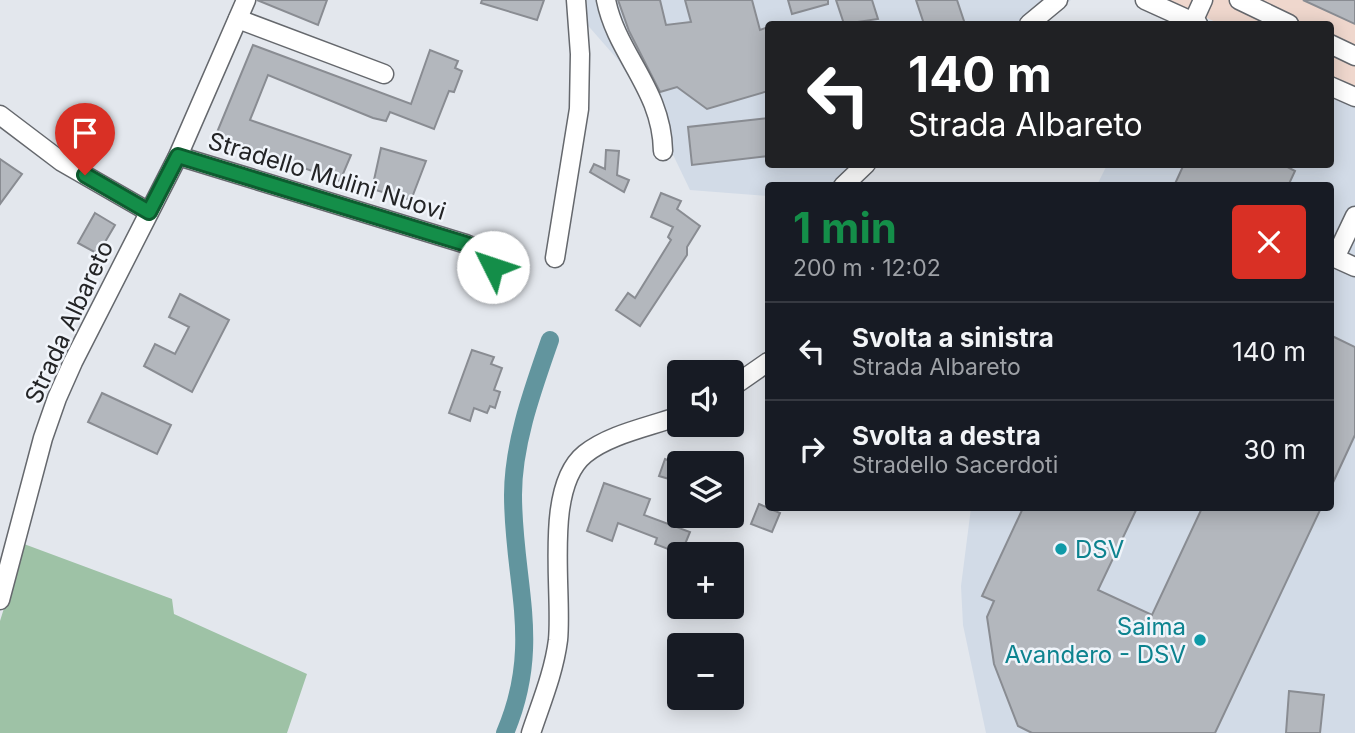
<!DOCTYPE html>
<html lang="it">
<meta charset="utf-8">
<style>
:root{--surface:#171b24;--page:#242831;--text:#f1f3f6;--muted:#9ea1a6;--line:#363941;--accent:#148e49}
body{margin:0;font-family:Inter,sans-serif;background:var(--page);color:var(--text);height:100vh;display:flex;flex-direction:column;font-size:26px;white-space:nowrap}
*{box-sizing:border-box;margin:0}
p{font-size:23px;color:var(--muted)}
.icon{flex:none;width:38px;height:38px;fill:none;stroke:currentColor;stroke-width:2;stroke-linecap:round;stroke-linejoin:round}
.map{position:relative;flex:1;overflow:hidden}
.details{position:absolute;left:765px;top:182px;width:569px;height:329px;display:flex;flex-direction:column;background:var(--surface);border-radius:7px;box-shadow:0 4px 18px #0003}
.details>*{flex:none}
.guide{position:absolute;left:765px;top:21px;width:569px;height:147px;border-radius:7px;box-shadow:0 4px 18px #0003;background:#202124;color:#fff;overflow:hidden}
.controls{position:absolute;left:667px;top:360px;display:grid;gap:14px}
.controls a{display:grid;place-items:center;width:77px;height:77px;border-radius:7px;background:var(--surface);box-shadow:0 4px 18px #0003;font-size:35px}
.pin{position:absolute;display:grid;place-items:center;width:60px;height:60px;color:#fff;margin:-72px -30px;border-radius:50% 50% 50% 0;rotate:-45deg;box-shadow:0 0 7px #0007}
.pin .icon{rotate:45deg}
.me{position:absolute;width:77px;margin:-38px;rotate:311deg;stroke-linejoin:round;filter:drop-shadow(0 0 5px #0008)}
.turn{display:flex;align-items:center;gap:24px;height:147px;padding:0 28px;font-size:32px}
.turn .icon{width:91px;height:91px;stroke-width:2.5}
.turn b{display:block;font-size:49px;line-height:60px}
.round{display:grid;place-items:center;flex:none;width:74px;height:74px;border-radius:7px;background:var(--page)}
.overview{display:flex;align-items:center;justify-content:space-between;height:119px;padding:0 28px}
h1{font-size:42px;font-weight:700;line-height:52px;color:var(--accent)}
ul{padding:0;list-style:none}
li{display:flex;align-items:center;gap:21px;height:98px;padding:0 28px;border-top:2px solid var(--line)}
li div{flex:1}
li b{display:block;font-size:26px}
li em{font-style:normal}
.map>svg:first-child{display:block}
</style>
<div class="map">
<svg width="1355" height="733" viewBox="0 0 1355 733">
<rect width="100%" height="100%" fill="#e3e7ed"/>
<!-- commercial -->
<polygon fill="#efd7cd" points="1168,0 1355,0 1355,87 1330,76 1330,24 1220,24"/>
<!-- built -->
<g fill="#d2dbe7">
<polygon points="583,0 1071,0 1042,24 768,24 768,164 876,165 851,185 768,186 768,196 690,190 664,136 619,61 584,21"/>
<polygon points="1330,76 1355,87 1355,733 986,733 963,625 961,586 971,508 1330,508 1330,186 1097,185 1107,165 1330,164"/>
</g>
<!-- forest -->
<polygon fill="#9ec2a6" points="24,544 172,599 174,614 307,674 287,733 0,733 0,621"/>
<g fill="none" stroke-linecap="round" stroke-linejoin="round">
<!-- canal -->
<path stroke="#62959e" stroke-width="18" d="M 505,733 C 543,644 513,583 513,495 C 513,443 533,389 550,340"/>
</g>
<!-- building -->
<g fill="#b3b7bd" stroke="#898c92" stroke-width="2">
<polygon points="257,0 327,0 318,25"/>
<polygon points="482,0 544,0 537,20 481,3"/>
<polygon points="618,0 660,0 666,25 691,22 685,0 752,0 760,30 768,27 768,91 707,109 677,87 660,92 629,31"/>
<polygon points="788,0 828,0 828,4 792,14"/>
<polygon points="836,0 872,0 878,19 844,24"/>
<polygon points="916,0 957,0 965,24 924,24"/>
<polygon points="1303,0 1355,0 1355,24"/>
<polygon points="253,45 411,104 430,50 458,61 455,68 462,71 454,92 449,91 434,129 390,112 386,121 373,118 268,75 250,120 351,155 340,181 237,144 234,151 213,142"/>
<polygon points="768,118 768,156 692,165 688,127"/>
<polygon points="381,148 426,161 411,200 372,189"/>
<polygon points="606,150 619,151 617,175 629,180 624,192 590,172 594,164 605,169"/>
<polygon points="0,159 22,174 0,204"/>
<polygon points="1184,164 1282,164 1295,171 1288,186 1174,186"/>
<polygon points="661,193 681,201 677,209 700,226 687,247 687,255 640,326 616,310 628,293 635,298 671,240 668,237 673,227 651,217"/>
<polygon points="95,213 115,225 98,254 78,243"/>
<polygon points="180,294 229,320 192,392 144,366 155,344 175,354 189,327 169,317"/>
<polygon points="1330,335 1355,347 1355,435 1330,489"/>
<polygon points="472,350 494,357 491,364 502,368 494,390 500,392 495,408 490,406 487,413 474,408 470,421 449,413"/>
<polygon points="102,393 171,425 157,454 88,422"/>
<polygon points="665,459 679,465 679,482 659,476"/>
<polygon points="604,483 650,499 644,515 690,532 681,554 655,544 657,538 618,523 612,541 587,531"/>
<polygon points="759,504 780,513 772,532 751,524"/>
<polygon points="1023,508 1137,508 1098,590 1152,615 1202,508 1321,508 1215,733 1032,733 1018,726 994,664 987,617 994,601 982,596"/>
<polygon points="1289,691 1324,695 1320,733 1286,733"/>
</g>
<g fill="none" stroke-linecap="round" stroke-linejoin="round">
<!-- minor casing -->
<g stroke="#65686d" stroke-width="21">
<g id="minor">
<path d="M 606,0 C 617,55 662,89 663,151"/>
<polyline points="1145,0 1198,24"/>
<polyline points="1239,0 1289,24"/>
<polyline points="238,19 384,74"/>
<polyline points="1193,22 1203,0"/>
<polyline points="1029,24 1058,0"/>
<polyline points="1330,44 1355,56"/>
<polyline points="1330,86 1355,97"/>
<polyline points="0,115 62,162 149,212"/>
<polyline points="178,156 466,244 482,251 493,267"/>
<polyline points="843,186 866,164"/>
<polyline points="1355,216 1335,258 1355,267"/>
<polyline points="555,258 579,109 580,54 576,0"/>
<polyline points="732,387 768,362"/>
<polyline points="0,600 43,438 57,398 73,362 178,156 246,0"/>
<path d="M 531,733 C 541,703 554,672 558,640 C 563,591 543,488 585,454 C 610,434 649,427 679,416"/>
</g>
</g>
<!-- minor -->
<use href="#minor" stroke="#fff" stroke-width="18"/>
</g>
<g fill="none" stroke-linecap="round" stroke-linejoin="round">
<!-- route casing -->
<g stroke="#0d5c2f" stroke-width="18">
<polyline id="route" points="85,175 149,212 178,156 466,244 482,251 493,267"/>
</g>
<!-- route -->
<use href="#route" stroke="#148e49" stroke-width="12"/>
</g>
<!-- markers -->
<g fill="#0f9aa8" stroke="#f0f4fa" stroke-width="2.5">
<circle cx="1061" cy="549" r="7"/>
<circle cx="1200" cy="640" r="7"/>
</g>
<g text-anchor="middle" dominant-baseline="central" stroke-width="5" stroke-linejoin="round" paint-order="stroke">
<!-- street labels -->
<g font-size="24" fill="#232426" stroke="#f0f4fa">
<text transform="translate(327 176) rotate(17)">Stradello Mulini Nuovi</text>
<text transform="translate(69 322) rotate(-65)">Strada Albareto</text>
</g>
<!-- culture labels -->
<g font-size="24" fill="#0d838f" stroke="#f0f4fa" text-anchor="start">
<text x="1075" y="549">DSV</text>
<text x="1186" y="626" text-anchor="end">Saima<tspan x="1186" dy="28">Avandero - DSV</tspan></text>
</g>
</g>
</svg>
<div class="controls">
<a><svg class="icon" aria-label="sound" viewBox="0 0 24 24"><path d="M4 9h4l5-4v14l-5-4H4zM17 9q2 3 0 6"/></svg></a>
<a><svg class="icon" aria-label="layers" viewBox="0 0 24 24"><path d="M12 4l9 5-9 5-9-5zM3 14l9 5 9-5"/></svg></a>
<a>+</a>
<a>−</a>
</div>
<div class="pin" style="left:85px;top:175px;background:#d93025"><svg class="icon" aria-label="arrive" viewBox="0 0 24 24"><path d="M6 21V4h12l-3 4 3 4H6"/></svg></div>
<svg class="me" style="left:493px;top:267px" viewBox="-20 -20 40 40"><circle r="19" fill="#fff"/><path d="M0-13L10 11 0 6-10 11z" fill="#148e49"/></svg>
<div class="guide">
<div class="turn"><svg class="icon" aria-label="left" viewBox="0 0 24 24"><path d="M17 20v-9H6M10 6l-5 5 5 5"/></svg><div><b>140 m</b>Strada Albareto</div></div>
</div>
<section class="details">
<div class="overview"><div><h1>1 min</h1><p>200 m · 12:02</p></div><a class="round" style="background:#d93025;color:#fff"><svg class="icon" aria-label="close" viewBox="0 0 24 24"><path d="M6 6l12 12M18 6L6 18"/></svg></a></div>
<ul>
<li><svg class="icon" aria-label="left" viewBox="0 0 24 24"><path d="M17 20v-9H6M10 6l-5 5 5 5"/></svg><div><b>Svolta a sinistra</b><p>Strada Albareto</p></div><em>140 m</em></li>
<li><svg class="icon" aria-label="right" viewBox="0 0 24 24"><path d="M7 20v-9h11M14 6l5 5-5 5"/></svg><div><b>Svolta a destra</b><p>Stradello Sacerdoti</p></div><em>30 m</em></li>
</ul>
</section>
</div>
